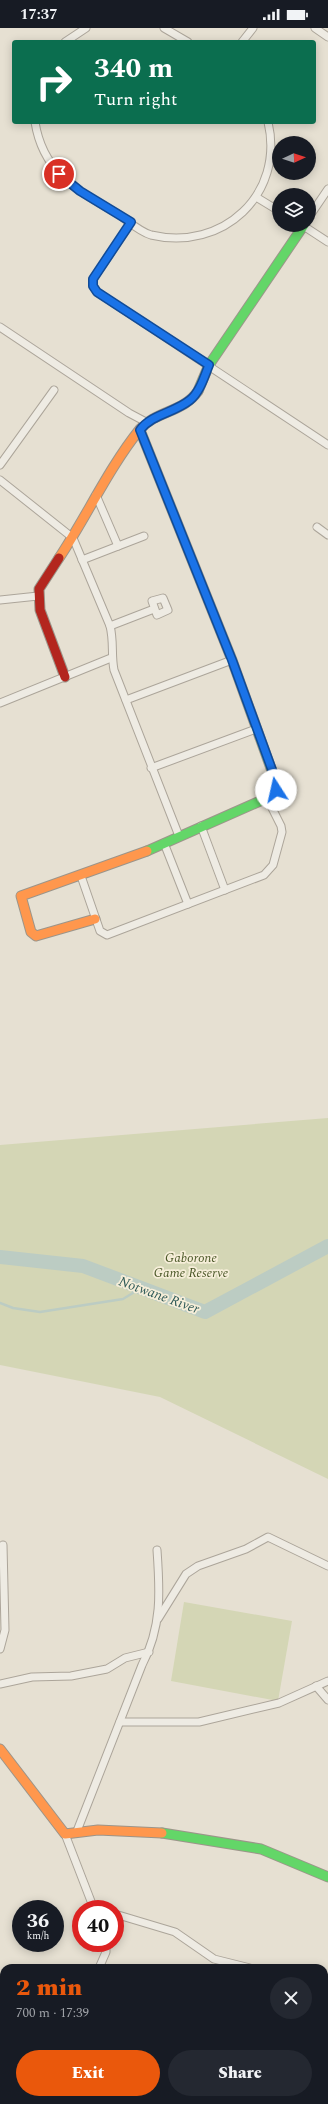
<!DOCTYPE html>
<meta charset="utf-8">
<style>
:root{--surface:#171b24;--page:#242831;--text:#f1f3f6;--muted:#9ea1a6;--accent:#ea580c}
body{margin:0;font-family:Spectral,serif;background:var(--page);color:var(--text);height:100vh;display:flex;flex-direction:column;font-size:15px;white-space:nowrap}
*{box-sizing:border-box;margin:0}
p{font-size:13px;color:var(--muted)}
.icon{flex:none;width:22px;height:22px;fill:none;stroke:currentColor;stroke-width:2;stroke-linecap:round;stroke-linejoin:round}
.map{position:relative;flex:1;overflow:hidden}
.sheet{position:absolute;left:0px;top:1936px;width:328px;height:140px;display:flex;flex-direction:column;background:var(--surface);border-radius:12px 12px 0 0;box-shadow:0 2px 10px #0003}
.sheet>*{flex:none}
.guide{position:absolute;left:12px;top:12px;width:304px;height:84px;border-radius:4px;box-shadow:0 2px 10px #0003;background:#0b6e4f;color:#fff;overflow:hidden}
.needle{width:26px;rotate:87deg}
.tools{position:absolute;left:272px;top:108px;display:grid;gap:8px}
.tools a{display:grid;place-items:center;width:44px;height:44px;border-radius:50%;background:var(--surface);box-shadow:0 2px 10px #0003;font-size:20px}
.speed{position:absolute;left:12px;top:1872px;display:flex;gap:8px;font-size:20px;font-weight:700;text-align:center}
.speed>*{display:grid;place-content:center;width:52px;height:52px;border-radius:50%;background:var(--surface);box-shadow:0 2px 10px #0003;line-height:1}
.speed small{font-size:10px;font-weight:400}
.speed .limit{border:6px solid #d22;background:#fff;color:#111}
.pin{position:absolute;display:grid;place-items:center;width:34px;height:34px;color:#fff;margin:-17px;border:2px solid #fff;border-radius:50%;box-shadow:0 1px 4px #0007}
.me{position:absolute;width:44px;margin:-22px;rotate:350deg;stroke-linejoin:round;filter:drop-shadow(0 0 3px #0008)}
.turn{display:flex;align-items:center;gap:14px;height:84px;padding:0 16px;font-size:18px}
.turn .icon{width:52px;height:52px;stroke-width:2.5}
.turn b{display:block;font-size:28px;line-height:34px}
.round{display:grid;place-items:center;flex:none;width:42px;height:42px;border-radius:21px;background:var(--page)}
.overview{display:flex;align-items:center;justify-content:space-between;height:68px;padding:0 16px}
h1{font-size:24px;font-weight:800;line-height:30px;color:var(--accent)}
.button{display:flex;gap:8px;margin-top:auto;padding:8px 16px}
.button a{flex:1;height:46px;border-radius:24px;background:var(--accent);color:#fff;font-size:16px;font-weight:800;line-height:46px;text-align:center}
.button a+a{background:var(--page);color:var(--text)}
.status{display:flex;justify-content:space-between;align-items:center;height:28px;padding:0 20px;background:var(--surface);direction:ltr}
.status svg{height:11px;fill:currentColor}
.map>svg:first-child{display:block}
</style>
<div class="status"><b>17:37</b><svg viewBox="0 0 49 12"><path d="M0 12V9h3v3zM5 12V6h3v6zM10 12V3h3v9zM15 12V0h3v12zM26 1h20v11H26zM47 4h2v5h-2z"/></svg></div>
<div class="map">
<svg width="328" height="2076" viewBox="0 0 328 2076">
<rect width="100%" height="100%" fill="#e6e0d2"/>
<!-- green -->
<g fill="#d4d6b5">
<polygon points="328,1090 328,1451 160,1369 0,1337 0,1117"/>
<polygon points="184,1574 292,1593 278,1673 171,1653"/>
</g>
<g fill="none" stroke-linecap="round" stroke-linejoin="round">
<!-- stream -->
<polyline stroke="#bcccc3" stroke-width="2.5" points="0,1275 13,1280 40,1284 123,1271 141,1260"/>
<!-- river -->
<polyline stroke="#bcccc3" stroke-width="14" points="0,1229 83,1238 205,1284 328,1218"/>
<!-- street casing -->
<g stroke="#aca59a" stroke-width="9">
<g id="street">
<polyline points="164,0 188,14"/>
<polyline points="315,0 328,9"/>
<polyline points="65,14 86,0"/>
<polyline points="242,14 253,0"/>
<path d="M 35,94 C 43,145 77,162 118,186 C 128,193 140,204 151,207 C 223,224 285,166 268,94"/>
<polyline points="256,169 279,183"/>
<polyline points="309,189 328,161"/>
<polyline points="131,195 93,251 93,258 97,264 328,417"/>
<polyline points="302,197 328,214"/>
<polyline points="0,299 129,385 146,394"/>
<polyline points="0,437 54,362"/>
<path d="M 0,452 L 73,510 L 110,598 C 114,613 111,627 114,642 L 179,808"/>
<polyline points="96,467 118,518"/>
<polyline points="317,499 328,507"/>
<polyline points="82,532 144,508"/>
<polygon points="163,570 168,582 157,587 152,573"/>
<polyline points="0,572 38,568"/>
<polyline points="110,598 154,581"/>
<polyline points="126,672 232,632"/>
<polyline points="0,675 111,630"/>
<polyline points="151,740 256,701"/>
<polyline points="201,798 225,862"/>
<polyline points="164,815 188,876"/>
<polyline points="81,848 100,903 107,907 264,847 273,837 282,804 281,798 267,770"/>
<polyline points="158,1591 186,1546 198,1538 246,1521 268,1509 328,1538"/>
<polyline points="0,1621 5,1602 3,1517"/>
<polyline points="0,1656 32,1649 71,1648 107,1641 125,1630 149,1624"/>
<polyline points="316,1658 328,1672"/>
<polyline points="120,1694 199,1694 279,1675 328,1653"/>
<path d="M 77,1803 L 142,1637 C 162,1599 160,1564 157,1522"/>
<polyline points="65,1806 94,1881"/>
<polyline points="115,1886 175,1904 214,1931 250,1940"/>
<polyline points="99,1940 106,1924 106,1915"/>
<polyline points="324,1958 328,1953"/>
<polyline points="324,1975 328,1979"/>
<polyline points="0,1999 4,1998"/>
<polyline points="324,2071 328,2071"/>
<polyline points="199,2072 199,2076"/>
<polyline points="19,2076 21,2072"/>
<polyline points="122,2076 122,2072"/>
<polyline points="294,2076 305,2072"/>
</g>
</g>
<!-- fast casing -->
<g stroke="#9c958a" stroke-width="11">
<g id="fast">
<polyline points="198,363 209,337 304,197"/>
<polyline points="140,402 232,632 277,757 276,762 267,770 147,823"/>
<polyline points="162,1805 261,1821 328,1849"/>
</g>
</g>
<!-- slow casing -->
<g stroke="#9c958a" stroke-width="11">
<g id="slow">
<path d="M 59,530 C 87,488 108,441 140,401 C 156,383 184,384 198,363"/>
<polyline points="95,891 36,908 31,904 21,868 147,823"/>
<polyline points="0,1721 65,1806 98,1802 162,1805"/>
</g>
</g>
<!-- jam casing -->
<g stroke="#9c958a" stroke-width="11">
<polyline id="jam" points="59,530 39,561 40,582 65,649"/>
</g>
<!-- street -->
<use href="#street" stroke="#eeebe3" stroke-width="7"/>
<!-- fast -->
<use href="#fast" stroke="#63d668" stroke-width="9"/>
<!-- slow -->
<use href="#slow" stroke="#ff974d" stroke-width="9"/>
<!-- jam -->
<use href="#jam" stroke="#b3261e" stroke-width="9"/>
</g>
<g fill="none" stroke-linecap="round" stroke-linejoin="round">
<!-- route casing -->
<g stroke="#114b97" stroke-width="10">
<path id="route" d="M 59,146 L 80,163 L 131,194 L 93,251 L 93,258 L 97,264 L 209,337 C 204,349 200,364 190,372 C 174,385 152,386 140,402 L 232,632 L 275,750 L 276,762"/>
</g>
<!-- route -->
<use href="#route" stroke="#1a73e8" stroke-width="7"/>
</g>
<g text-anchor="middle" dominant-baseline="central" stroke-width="3.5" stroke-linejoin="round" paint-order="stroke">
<!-- park labels -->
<g font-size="13" font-style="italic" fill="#4b5828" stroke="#f6eed9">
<text x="191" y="1230">Gaborone<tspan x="191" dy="15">Game Reserve</tspan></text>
</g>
<!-- water labels -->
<g font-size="14" font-style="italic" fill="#315b59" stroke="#f6eed9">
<text transform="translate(159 1267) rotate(20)">Notwane River</text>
</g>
</g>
</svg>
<div class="tools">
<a><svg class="needle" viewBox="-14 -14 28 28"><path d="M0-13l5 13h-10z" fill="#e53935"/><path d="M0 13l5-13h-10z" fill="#9ea1a6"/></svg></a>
<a><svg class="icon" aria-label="layers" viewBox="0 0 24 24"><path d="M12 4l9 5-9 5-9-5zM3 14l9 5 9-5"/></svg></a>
</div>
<div class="speed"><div>36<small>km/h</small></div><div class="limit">40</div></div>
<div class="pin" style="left:59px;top:146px;background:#d93025"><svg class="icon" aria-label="arrive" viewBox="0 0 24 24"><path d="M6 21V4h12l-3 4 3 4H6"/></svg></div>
<svg class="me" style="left:276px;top:762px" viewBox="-20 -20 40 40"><circle r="19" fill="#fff"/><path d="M0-13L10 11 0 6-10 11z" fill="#1a73e8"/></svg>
<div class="guide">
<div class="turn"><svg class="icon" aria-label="right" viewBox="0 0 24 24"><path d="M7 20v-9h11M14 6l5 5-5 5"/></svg><div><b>340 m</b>Turn right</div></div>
</div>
<section class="sheet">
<div class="overview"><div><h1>2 min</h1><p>700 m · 17:39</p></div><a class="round"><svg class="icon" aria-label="close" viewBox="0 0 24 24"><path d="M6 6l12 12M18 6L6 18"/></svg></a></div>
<div class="button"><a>Exit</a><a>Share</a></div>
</section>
</div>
